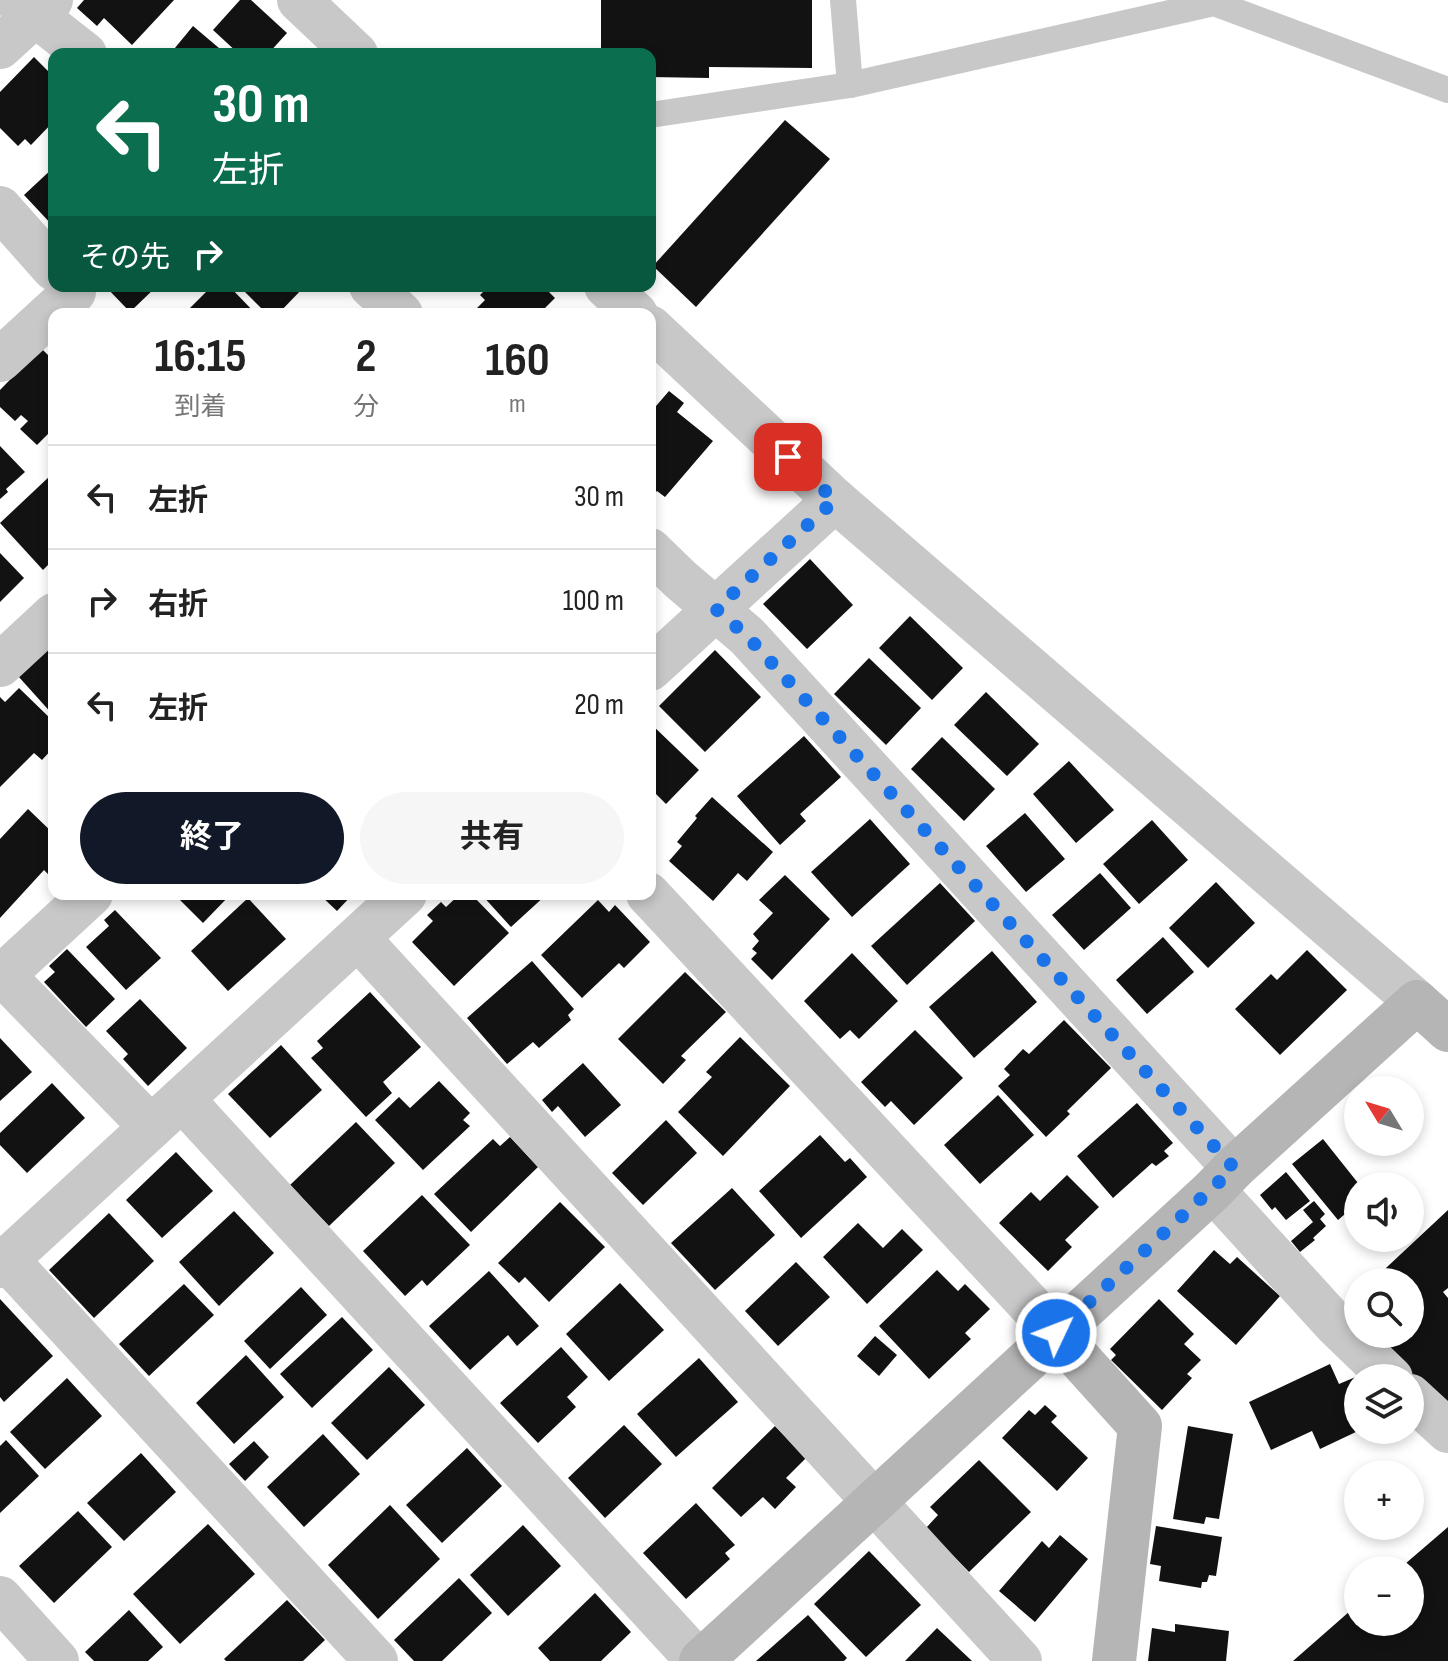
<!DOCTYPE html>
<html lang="ja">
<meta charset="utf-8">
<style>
:root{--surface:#fff;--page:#f6f6f6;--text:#222;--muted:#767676;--line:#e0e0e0;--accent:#111827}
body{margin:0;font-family:"Sofia Sans Condensed","Noto Sans JP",sans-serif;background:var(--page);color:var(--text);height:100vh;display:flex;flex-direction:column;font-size:30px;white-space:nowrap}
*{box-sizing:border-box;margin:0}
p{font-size:26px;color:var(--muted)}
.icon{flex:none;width:44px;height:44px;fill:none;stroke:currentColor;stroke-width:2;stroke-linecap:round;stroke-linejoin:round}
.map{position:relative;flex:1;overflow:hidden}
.panel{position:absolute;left:48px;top:308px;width:608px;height:592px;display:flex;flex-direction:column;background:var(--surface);border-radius:16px;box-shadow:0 4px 12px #0003}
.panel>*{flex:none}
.guide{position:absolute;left:48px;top:48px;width:608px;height:244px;border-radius:16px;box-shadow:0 4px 12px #0003;background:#0b6e4f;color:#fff;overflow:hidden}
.needle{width:52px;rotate:308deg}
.buttons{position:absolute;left:1344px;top:1076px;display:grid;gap:16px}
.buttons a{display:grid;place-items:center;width:80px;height:80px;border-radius:50%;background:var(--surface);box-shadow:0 4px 12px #0003;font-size:40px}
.pin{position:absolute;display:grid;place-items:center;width:68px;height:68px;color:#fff;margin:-34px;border-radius:16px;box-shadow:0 4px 12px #0006}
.me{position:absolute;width:88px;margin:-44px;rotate:47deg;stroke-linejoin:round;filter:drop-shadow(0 0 6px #0008)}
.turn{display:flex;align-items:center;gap:28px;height:168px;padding:0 32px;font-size:36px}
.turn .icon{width:104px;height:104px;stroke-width:2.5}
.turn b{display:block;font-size:56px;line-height:68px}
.then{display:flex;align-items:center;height:76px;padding:0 32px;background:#0003;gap:16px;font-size:30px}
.eta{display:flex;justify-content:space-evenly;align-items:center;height:136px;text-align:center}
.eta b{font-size:48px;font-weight:700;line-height:56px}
.primary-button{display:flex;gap:16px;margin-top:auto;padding:16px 32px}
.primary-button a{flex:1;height:92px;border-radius:48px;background:var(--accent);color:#fff;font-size:32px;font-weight:700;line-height:92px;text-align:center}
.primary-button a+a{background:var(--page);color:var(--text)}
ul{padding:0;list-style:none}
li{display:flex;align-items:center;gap:24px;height:104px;padding:0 32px;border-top:2px solid var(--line)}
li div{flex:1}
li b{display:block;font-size:30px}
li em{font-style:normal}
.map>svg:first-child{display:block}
</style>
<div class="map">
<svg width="1448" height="1661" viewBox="0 0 1448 1661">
<rect width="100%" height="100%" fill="#fff"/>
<!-- building -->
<g fill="#121212">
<polygon points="84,0 174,0 132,45 104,18 97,26 77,8"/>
<polygon points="240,0 251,0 287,33 268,54 239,54 213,30"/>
<polygon points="601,0 812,0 812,68 709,67 709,78 650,77 650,54 601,54"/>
<polygon points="193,26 226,54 170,54"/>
<polygon points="34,57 49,72 54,67 54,121 31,145 25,139 18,146 0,128 0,92"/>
<polygon points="785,120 830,159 696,307 653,266"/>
<polygon points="54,167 54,227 24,195"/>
<polygon points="105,286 157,286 130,312"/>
<polygon points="212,286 229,286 256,314 184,314"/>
<polygon points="239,286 305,286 278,314 267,314"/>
<polygon points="489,286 498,286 501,289 504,286 543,286 555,298 539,314 471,314 485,300 480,295"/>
<polygon points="41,348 48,355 54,349 54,428 37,445 20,429 28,421 21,415 15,421 0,407 0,390"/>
<polygon points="669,391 684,403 677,412 713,441 665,497 657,491 650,498 650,413"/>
<polygon points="0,446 25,472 6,489 8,492 0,499"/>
<polygon points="51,475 54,478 54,559 43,570 0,523"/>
<polygon points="0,553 24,578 0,602"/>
<polygon points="810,559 853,605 807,649 763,604"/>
<polygon points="910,616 963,668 932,700 879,648"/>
<polygon points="54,644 54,716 18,676"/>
<polygon points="715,650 761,697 705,752 659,706"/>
<polygon points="869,658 921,708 886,745 834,694"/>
<polygon points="19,688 54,722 54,730 52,732 54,735 54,747 42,760 34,753 0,787 0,697 5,702"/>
<polygon points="986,692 1039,744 1007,776 954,725"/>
<polygon points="650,723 699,770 666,804 650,788"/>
<polygon points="804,736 841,777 800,814 806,821 780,845 737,796"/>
<polygon points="942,737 995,789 964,821 911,769"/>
<polygon points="1069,761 1114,810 1076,843 1033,794"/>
<polygon points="712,797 773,852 747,881 738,873 713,901 669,861 682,846 677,842 697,818 695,816"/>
<polygon points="28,809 54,834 54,880 44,870 0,918 0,839"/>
<polygon points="1025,813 1065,859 1026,892 986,846"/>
<polygon points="870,819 910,864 852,917 811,872"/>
<polygon points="1152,820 1188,860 1139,904 1103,864"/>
<polygon points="1100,873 1131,908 1084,950 1052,915"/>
<polygon points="785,875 830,919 772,980 751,959 757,953 752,949 759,941 753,934 773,913 759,900"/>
<polygon points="1216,882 1255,923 1208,968 1169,928"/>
<polygon points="940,883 975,921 907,985 871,946"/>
<polygon points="174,894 231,894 203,923"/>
<polygon points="319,894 353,894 337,911"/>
<polygon points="460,894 471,894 509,933 454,986 412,942 433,921 427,915 441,902 446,907"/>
<polygon points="481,894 547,894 511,927"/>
<polygon points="248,898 286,939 228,991 191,951"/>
<polygon points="598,900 609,912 615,905 650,942 624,968 619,963 582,998 541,955"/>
<polygon points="115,910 161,958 126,990 86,947 109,926 104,920"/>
<polygon points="1163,937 1194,972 1147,1014 1116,980"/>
<polygon points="67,949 115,999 86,1027 44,982 55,972 49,966"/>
<polygon points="1307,950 1347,990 1280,1055 1235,1009 1271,974 1277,980"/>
<polygon points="992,951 1037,1002 974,1058 929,1007"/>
<polygon points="852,953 898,1001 859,1039 850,1030 840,1039 804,1001"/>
<polygon points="532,961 574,1009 568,1015 571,1020 539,1048 533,1042 507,1064 467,1018"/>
<polygon points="685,972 726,1012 681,1056 686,1060 663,1084 618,1039"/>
<polygon points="370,992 421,1047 383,1082 392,1093 366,1117 311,1058 323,1048 317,1041"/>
<polygon points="140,999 187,1048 148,1086 123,1059 128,1054 106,1031"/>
<polygon points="1064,1020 1111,1068 1067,1111 1070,1114 1046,1137 998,1086 1010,1075 1004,1069 1023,1049 1029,1054"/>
<polygon points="915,1030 963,1078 914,1125 891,1101 885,1107 861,1082"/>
<polygon points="740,1037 790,1086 723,1156 678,1112 712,1077 706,1072"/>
<polygon points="0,1038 32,1072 0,1101"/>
<polygon points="281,1045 322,1090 270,1138 228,1094"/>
<polygon points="583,1063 621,1105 585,1137 558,1106 552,1112 542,1100"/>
<polygon points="439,1081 470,1113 463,1120 470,1126 423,1170 375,1120 399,1097 410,1108"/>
<polygon points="52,1083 85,1118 27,1173 0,1145 0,1133"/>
<polygon points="998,1095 1034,1135 980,1184 944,1145"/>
<polygon points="1137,1103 1173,1143 1164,1151 1169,1156 1156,1166 1152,1163 1113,1198 1077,1156"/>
<polygon points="666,1120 697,1153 643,1205 612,1173"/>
<polygon points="356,1122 395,1163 329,1226 290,1185"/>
<polygon points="820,1135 845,1162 850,1158 867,1177 801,1238 759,1191"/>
<polygon points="510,1137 538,1167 471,1232 434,1194 493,1139 500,1146"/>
<polygon points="1323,1139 1358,1183 1364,1179 1370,1186 1358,1186 1358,1203 1338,1220 1292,1164"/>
<polygon points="176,1152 213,1191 162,1238 126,1200"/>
<polygon points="1286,1172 1310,1201 1286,1220 1275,1207 1272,1210 1260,1195"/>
<polygon points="1067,1175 1099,1207 1065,1240 1072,1247 1048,1271 999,1223 1031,1192 1040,1201"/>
<polygon points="732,1188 775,1235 715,1290 671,1243"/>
<polygon points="422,1195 470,1245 427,1286 422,1280 405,1296 363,1251"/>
<polygon points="1314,1201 1325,1214 1320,1219 1326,1226 1313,1238 1315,1240 1300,1252 1291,1241 1313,1222 1303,1210"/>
<polygon points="560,1202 605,1247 549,1302 525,1277 519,1283 498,1263"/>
<polygon points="1448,1210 1448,1288 1443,1292 1448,1298 1448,1422 1366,1334 1410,1334 1410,1282 1371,1282"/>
<polygon points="234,1211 274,1253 219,1306 179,1262"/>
<polygon points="109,1213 154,1261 94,1318 49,1270"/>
<polygon points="858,1223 883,1248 902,1229 923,1250 867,1304 823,1257"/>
<polygon points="1214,1250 1230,1264 1237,1257 1280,1296 1236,1345 1177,1291"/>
<polygon points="796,1262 830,1297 778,1346 745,1311"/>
<polygon points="937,1270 958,1291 965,1284 990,1309 965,1333 971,1339 929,1379 879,1326"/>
<polygon points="489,1271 539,1326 517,1346 508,1335 470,1370 429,1326"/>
<polygon points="620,1283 664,1330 609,1381 566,1334"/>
<polygon points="184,1284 214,1315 149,1376 119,1344"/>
<polygon points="301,1287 327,1315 270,1369 244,1341"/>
<polygon points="1358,1294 1358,1326 1342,1309"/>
<polygon points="0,1299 53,1356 4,1402 0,1397"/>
<polygon points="1159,1299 1194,1334 1184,1344 1201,1360 1187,1374 1192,1378 1162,1410 1111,1360 1116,1355 1110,1349"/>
<polygon points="342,1317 373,1350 312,1408 280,1374"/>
<polygon points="875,1336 897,1355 879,1376 857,1356"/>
<polygon points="561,1347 588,1377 567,1397 576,1407 538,1443 500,1403"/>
<polygon points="246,1355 284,1397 234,1444 196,1403"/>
<polygon points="699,1358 738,1402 676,1457 637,1414"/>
<polygon points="1330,1364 1339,1384 1358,1376 1358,1431 1320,1449 1312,1431 1271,1450 1249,1402"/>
<polygon points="389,1367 425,1405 367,1460 331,1423"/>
<polygon points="67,1378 102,1416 45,1469 10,1432"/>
<polygon points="1045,1405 1057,1416 1051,1422 1088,1458 1057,1491 1002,1438 1029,1410 1035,1415"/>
<polygon points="624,1425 662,1464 605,1518 568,1478"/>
<polygon points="775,1426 806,1458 786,1478 796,1487 775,1509 763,1497 741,1517 712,1488"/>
<polygon points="1188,1426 1233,1434 1219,1519 1206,1517 1204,1524 1173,1519"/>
<polygon points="323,1434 360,1474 304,1527 267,1487"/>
<polygon points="6,1440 39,1476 0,1513 0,1446"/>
<polygon points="254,1441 269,1457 245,1481 229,1464"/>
<polygon points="467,1448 502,1486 442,1543 406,1505"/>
<polygon points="141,1453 176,1492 124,1541 87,1503"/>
<polygon points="979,1460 1031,1512 969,1572 926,1528 938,1515 930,1507"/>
<polygon points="696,1503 735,1545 725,1553 730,1559 686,1599 643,1553"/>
<polygon points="390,1505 440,1559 378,1619 328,1565"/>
<polygon points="78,1511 112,1547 54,1603 19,1566"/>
<polygon points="208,1524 255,1574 180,1644 133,1594"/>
<polygon points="523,1525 561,1566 508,1616 470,1575"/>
<polygon points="1156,1526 1222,1537 1216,1576 1209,1575 1207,1582 1202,1582 1201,1588 1159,1581 1161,1566 1150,1564"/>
<polygon points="1448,1527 1448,1661 1293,1661 1358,1604 1358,1622 1410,1622 1410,1570 1398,1570"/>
<polygon points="1060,1535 1088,1559 1035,1622 999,1591 1042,1541 1049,1548"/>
<polygon points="869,1551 921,1605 866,1657 814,1604"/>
<polygon points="459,1578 492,1613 442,1661 414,1661 394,1640"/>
<polygon points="595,1593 631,1632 601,1661 550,1661 538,1648"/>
<polygon points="287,1600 325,1640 303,1661 226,1661 224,1659"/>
<polygon points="129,1610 163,1647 148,1661 94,1661 85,1652"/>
<polygon points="808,1615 847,1658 844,1661 756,1661"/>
<polygon points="1175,1624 1229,1631 1226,1661 1148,1661 1152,1628 1175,1632"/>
<polygon points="937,1628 972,1661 905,1661"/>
</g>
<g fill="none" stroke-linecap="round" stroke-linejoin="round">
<!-- lane -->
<g stroke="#c8c8c8" stroke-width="26">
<polyline points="843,0 850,85"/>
<polyline points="650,115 850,85 1214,3 1448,90"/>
</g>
<!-- street -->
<g stroke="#c8c8c8" stroke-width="44">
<polyline points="16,0 85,54"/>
<polyline points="299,0 356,54"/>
<polyline points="0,47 51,0"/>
<polyline points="0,208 54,269"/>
<polyline points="371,286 401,314"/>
<polyline points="606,286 636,314"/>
<polyline points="650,327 835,500 1417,1002"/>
<polyline points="0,360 74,292"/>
<polyline points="650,550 681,580 747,636 1234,1168"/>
<polyline points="0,665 54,615"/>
<polyline points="650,669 835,500"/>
<polyline points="648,894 1056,1333"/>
<polyline points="358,938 1020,1661"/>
<polyline points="0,972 151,1127"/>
<polyline points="0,978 91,894"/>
<polyline points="182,1099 698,1661"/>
<polyline points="1213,1190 1336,1325 1391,1378"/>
<polyline points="7,1260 376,1661"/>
<polyline points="0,1266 405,894"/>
<polyline points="1410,1396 1448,1431"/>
<polyline points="0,1598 57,1661"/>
</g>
<!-- secondary -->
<g stroke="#b5b5b5" stroke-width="44">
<polyline points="1056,1333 1140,1426 1114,1661"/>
<polyline points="701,1661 1213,1190 1234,1168 1417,1002 1448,1030"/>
</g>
</g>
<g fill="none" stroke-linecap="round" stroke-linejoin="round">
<!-- route -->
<polyline stroke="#1a73e8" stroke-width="14" stroke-dasharray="0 25.2" points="788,457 835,500 716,609 747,636 1234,1168 1056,1333"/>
</g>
</svg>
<div class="buttons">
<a><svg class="needle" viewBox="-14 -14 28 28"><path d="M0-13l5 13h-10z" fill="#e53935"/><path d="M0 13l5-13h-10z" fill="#767676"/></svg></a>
<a><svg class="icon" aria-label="sound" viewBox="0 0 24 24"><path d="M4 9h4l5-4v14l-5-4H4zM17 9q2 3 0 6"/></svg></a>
<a><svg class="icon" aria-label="search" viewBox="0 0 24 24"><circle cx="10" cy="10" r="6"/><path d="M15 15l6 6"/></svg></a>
<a><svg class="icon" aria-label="layers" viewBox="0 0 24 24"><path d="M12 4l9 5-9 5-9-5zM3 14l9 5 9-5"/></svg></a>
<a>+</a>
<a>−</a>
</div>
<div class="pin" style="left:788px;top:457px;background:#d93025"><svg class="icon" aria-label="arrive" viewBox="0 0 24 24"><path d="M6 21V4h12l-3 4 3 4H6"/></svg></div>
<svg class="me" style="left:1056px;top:1333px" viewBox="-20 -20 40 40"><circle r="17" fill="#1a73e8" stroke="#fff" stroke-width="3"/><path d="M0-11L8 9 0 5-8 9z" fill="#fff"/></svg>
<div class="guide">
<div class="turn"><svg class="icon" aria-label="left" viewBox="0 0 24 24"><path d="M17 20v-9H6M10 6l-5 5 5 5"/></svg><div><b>30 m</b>左折</div></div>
<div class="then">その先<svg class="icon" aria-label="right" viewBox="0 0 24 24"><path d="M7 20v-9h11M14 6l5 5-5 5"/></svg></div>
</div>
<section class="panel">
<div class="eta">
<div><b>16:15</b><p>到着</p></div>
<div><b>2</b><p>分</p></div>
<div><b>160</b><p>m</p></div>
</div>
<ul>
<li><svg class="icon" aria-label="left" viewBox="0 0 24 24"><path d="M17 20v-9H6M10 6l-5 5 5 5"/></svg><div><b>左折</b></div><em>30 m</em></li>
<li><svg class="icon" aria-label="right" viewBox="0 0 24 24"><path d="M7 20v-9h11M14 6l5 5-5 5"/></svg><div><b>右折</b></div><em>100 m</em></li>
<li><svg class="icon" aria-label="left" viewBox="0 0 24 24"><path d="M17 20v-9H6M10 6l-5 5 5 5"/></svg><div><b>左折</b></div><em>20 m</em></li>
</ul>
<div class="primary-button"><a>終了</a><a>共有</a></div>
</section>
</div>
